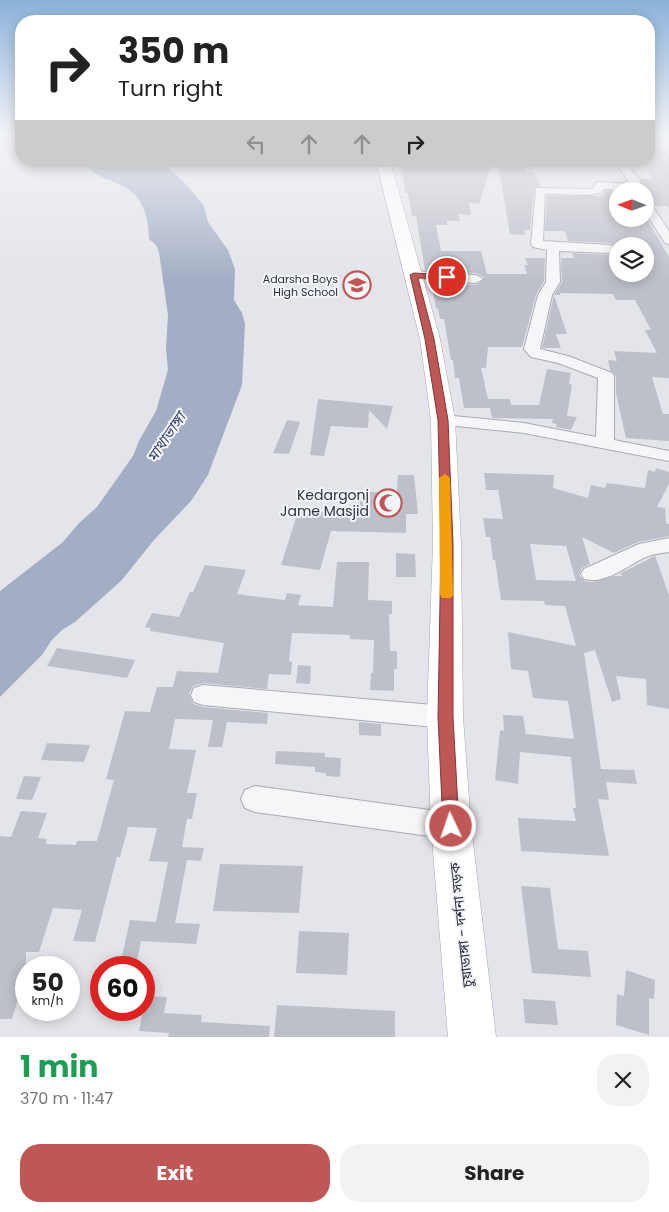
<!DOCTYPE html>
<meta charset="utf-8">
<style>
:root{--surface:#fff;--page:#f2f2f2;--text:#222;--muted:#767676;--accent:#c05757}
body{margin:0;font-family:Poppins,"Noto Sans Bengali",sans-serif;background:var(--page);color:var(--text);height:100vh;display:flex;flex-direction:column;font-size:19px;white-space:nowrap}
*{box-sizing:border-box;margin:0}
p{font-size:16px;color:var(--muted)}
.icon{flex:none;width:28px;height:28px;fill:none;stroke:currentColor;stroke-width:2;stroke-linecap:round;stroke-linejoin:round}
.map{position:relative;height:1037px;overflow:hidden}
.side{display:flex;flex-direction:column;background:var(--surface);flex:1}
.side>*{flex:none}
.banner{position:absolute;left:15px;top:15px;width:640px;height:152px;border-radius:20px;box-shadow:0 2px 12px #0003;background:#fff;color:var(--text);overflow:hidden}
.needle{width:32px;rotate:271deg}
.buttons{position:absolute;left:609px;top:182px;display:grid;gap:10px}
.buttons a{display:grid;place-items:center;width:45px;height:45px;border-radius:50%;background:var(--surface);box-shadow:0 2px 12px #0003;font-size:25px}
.speed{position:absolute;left:15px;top:956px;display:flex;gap:10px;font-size:25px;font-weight:700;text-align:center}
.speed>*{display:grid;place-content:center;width:65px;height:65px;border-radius:50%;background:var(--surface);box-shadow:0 2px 12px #0003;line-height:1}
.speed small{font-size:12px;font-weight:400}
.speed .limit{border:8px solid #d22;background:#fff;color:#111}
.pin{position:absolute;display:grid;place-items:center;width:42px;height:42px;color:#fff;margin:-21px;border:2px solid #fff;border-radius:50%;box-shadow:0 1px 5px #0007}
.me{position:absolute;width:55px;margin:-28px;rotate:357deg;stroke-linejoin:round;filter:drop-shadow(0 0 4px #0008)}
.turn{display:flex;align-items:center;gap:18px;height:105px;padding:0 20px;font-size:22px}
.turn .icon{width:65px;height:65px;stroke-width:2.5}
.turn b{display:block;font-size:35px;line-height:42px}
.lanes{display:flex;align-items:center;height:48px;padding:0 20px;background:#0003;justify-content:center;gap:25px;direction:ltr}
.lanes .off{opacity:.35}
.round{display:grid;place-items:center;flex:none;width:52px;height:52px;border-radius:20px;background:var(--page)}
.head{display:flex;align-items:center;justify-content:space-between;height:85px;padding:0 20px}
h1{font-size:30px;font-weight:700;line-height:38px;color:#1e9e55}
.button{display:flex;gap:10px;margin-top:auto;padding:10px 20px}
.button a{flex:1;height:58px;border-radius:20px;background:var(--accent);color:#fff;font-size:20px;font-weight:700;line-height:58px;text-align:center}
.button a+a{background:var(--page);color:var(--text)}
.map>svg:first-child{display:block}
</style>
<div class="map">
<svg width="669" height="1037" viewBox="0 0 669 1037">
<rect width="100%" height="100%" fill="#e3e5ea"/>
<!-- water -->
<path fill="#a3aec5" d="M 85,161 L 160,161 L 183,181 L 204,206 L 208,222 L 228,250 L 235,269 L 234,300 L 242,313 L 245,324 L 242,385 L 208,475 L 191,501 L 154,540 L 121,581 L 75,622 L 62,630 L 51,641 L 42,655 L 0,697 L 0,591 L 63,542 L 79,523 L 97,507 L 133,456 L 139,441 L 156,411 L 168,370 L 166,348 L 168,315 L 159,252 L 156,245 L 149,239 C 149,220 144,198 126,188 C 112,179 93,178 85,161 Z"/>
<!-- building -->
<g fill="#bec0c9" fill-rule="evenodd">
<polygon points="649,150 666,151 669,155 669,209 668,206 654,206 651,200 645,198 641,179 652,179 642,161 649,161"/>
<polygon points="401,162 450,165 450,163 492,164 479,204 469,203 471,215 458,214 460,221 447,221 447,225 436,225 441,251 481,251 487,274 527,274 524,265 528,265 525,258 545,258 544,281 536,295 522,347 488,347 486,368 481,368 488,399 510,399 511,405 539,405 547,369 571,373 569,384 572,385 567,416 577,417 571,430 556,427 557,424 552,423 553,419 492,418 490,408 464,408 459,378 455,378 453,360 451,360 444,319 440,319 438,308 436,308 431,282 476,285 485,278 476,273 425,270 416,216 412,216 408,193 405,193"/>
<polygon points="498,164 519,164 519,166 524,167 526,172 534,172 540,186 534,188 530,230 524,230 525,235 510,234"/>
<polygon points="605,191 618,192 618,219 647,219 669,257 669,378 652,377 663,414 669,414 669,441 626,438 616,393 616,376 610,370 608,360 617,361 614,351 657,353 645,330 651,330 635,300 616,300 613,294 560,293 560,295 554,295 562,282 561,258 574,258 572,253 610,255 618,250 618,274 645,274 645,246 618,246 618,248 610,243 568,241 565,231 545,231 547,196 603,196"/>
<polygon points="554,295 567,334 556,334 561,348 542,348"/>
<polygon points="318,399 393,406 387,429 369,410 368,428 331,426 324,456 310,455"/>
<polygon points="287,420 300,422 289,454 273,453"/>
<path d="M 656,468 L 669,472 L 669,484 L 657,507 L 665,508 L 666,523 L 669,524 L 669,536 L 638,542 L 614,553 L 582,537 L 590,564 L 582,568 L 579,575 L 584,581 L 592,582 L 614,576 L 622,576 L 621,573 L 655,556 L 669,595 L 669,709 L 647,705 L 646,679 L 616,676 L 621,699 L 612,702 L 595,650 L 584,653 L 601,769 L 634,770 L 637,784 L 606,782 L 609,800 L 598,799 L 609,856 L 521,851 L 518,818 L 576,821 L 573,808 L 576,808 L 571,757 L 520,752 L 518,784 L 495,780 L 500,730 L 504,731 L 503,715 L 523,716 L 526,734 L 574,739 L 568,701 L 533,698 L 528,671 L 511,669 L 508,632 L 576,646 L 565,606 L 545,605 L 544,601 L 501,600 L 495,560 L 493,560 L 490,537 L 486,537 L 483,518 L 503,519 L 498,490 L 486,490 L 484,473 L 554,475 L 553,488 L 588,498 L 591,485 L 605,488 L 607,483 L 645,488 L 648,470 L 655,472 ZM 530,544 L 566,546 L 576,581 L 536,580 Z"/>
<polygon points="398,475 414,475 418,514 406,514 406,533 331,531 320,570 281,565 299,509 360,517 359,492 397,492"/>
<polygon points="396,553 415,554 416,577 396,577"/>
<polygon points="337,562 369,562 368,600 392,601 392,614 389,614 390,651 397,651 397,669 394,669 394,691 370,690 371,673 373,673 374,640 350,639 350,635 292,633 289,661 292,662 291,675 269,674 267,689 203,683 193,686 189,694 193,704 203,707 268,713 267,724 227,722 222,747 208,747 213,720 175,719 169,749 196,750 187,793 197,793 192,819 187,819 182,847 204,848 201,861 187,860 175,923 200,924 196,944 141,941 137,962 121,961 130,920 156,922 168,862 149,861 157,828 128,827 120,857 117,857 95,942 73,941 82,910 53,908 39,952 26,952 26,973 12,1019 0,1019 0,836 11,837 21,811 47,813 38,838 47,839 46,844 76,845 77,841 97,841 114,780 106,779 125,711 150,712 157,687 173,687 177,671 218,673 224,643 150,631 151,628 145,627 152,613 179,617 190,592 193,592 205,565 246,570 237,594 285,600 287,593 301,595 298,605 333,607"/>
<polygon points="57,648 135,660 127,678 47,666"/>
<polygon points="298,665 311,666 310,684 296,683"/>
<polygon points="359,722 381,724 381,736 359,735"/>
<polygon points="47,743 90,745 84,762 41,760"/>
<polygon points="276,751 325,753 325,757 341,758 340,777 326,776 326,773 315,772 315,767 275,764"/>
<polygon points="24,776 41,777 32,800 16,799"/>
<polygon points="220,864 303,866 299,913 213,911"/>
<polygon points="521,886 550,888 558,949 588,951 591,977 532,973"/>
<polygon points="299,931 349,933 347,975 296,973"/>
<polygon points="626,970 655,980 654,999 649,998 649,1035 616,1025 617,994 624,996"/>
<polygon points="146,996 167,997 164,1013 202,1015 201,1022 270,1026 269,1037 168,1037 169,1033 139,1031"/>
<polygon points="523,999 555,1001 558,1025 525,1023"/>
<polygon points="277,1005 395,1011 395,1037 274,1037"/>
</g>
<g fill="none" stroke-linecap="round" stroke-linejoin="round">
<!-- minor casing -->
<g stroke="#a9abb4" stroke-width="2">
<g id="minor">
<polygon points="649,142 669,143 669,149 649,148"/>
<polygon points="615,161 625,161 639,179 643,191 604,189 601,193 589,195 545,194 543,241 610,245 616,249 610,253 559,251 560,282 552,295 540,349 568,356 612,373 614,376 614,440 669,451 669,461 524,433 437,424 434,420 437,416 443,415 524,423 596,437 598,378 558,363 531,357 524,349 538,295 546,282 547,250 533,247 531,244 536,188 589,189 593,188 596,183 600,182 630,184"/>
<polygon points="645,200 649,201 669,231 669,244 665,243 645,212"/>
<polygon points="414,271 476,275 483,279 476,283 409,278 407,275"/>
<path d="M 669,538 L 669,552 C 661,553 654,554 646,557 C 628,565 605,585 584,579 L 581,574 L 584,569 L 639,544 Z"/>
<polygon points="203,685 445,706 454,709 458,717 454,725 445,728 203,705 194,702 191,695 194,688"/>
<polygon points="255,786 451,813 461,817 465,826 461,835 451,839 255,812 245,808 241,799 245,790"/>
</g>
</g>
<!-- primary casing -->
<g stroke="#a4a8b4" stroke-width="1">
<polygon id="primary" points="376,161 390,161 440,339 455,420 461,544 463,717 471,826 496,1037 448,1037 431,826 427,717 433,544 431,420 420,339"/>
</g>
<!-- minor -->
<use href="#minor" fill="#f6f6f8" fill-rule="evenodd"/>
<!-- primary -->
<use href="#primary" fill="#fff" fill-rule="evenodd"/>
</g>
<!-- sky -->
<linearGradient id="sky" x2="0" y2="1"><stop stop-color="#8cb2da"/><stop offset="0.48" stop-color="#f2f3f6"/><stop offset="1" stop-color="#f2f3f6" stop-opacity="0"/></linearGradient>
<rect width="669" height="280" fill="url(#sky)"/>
<!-- route -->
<polygon fill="#c05757" stroke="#7d3939" points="414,273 447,275 451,277 447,279 418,278 434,339 448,420 453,544 453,717 459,826 456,831 451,833 445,831 443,826 438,717 441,544 438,420 425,339 410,275"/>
<!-- slow -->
<polygon fill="#f59e0b" points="445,474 450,478 453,595 451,598 442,598 440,595 439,478"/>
<!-- icons -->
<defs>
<g id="school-ring" transform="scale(1.4375)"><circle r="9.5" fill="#f3f4f7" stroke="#c05757" stroke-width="1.5"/><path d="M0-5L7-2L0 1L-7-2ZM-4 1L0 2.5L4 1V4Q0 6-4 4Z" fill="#c05757"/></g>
<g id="mosque-ring" transform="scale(1.4375)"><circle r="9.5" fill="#f3f4f7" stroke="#c05757" stroke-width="1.5"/><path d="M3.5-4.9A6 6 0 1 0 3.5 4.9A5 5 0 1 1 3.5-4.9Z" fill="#c05757"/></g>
</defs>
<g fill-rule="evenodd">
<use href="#school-ring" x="357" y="285"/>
<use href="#mosque-ring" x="388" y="503"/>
</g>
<g text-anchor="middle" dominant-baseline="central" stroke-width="4" stroke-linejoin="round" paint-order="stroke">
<!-- far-poi labels -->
<g font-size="11" fill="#2d3140" stroke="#f3f4f7" text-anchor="end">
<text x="338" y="279">Adarsha Boys<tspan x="338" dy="13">High School</tspan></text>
</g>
<!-- poi labels -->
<g font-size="14" fill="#2d3140" stroke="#f3f4f7" text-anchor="end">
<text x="369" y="495">Kedargonj<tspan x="369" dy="16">Jame Masjid</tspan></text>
</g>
<!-- street labels -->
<g font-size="14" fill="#2d3140" stroke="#f3f4f7">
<text transform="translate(461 925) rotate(-96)">চুয়াডাঙ্গা - দর্শনা সড়ক</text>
</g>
<!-- water labels -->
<g font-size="15" font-style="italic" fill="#3b4b6f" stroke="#f3f4f7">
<text transform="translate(166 437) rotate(-56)">মাথাভাঙ্গা</text>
</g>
</g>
</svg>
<div class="buttons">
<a><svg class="needle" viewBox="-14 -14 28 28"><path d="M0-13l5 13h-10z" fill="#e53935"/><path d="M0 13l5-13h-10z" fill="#767676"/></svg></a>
<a><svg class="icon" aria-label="layers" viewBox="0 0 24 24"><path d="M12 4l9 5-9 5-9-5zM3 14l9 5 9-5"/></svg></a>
</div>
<div class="speed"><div>50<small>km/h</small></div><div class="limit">60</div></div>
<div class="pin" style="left:447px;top:277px;background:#d93025"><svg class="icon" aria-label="arrive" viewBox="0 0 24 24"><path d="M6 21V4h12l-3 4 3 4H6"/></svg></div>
<svg class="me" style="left:451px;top:826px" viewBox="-20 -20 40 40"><circle r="17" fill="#c05757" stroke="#fff" stroke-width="3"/><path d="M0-11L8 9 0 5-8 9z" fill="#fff"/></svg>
<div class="banner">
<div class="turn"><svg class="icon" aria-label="right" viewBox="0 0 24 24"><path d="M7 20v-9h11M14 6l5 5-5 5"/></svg><div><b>350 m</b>Turn right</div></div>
<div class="lanes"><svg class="icon off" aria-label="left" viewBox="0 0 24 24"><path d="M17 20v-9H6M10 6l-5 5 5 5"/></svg><svg class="icon off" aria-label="ahead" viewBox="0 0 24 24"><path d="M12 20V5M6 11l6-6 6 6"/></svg><svg class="icon off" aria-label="ahead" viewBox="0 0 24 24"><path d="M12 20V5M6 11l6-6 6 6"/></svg><svg class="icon" aria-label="right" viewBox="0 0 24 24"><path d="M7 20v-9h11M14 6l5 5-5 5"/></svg></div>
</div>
</div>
<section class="side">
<div class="head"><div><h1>1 min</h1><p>370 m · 11:47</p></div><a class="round"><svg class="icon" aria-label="close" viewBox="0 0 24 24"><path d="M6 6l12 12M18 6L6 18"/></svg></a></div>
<div class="button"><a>Exit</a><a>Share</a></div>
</section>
